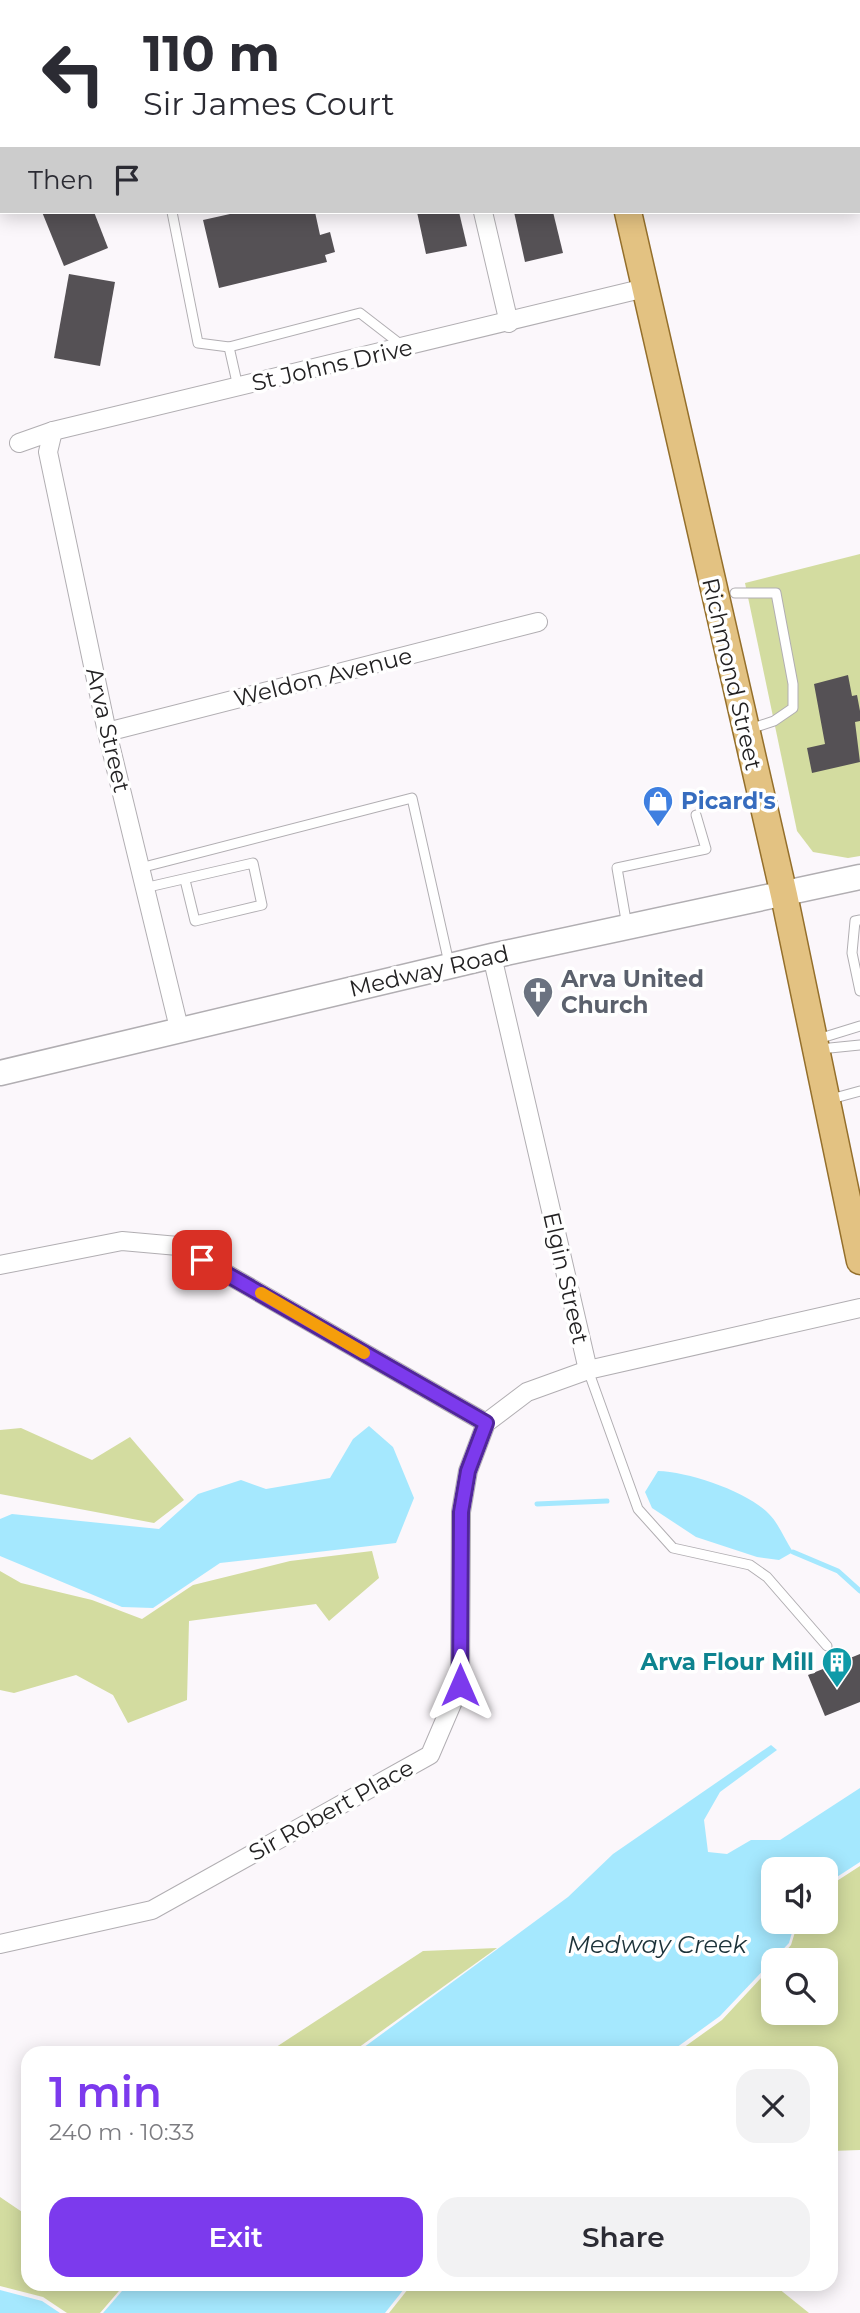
<!DOCTYPE html>
<meta charset="utf-8">
<style>
:root{--surface:#fff;--page:#f2f2f3;--text:#2b2b33;--muted:#7c7c81;--accent:#7c3aed}
body{margin:0;font-family:Montserrat,sans-serif;background:var(--page);color:var(--text);height:100vh;display:flex;flex-direction:column;font-size:26px;white-space:nowrap}
*{box-sizing:border-box;margin:0}
p{font-size:23px;color:var(--muted)}
.icon{flex:none;width:38px;height:38px;fill:none;stroke:currentColor;stroke-width:2;stroke-linecap:round;stroke-linejoin:round}
.map{position:relative;flex:1;overflow:hidden}
.panel{position:absolute;left:21px;top:2046px;width:817px;height:245px;display:flex;flex-direction:column;background:var(--surface);border-radius:21px;box-shadow:0 4px 18px #0003}
.panel>*{flex:none}
.banner{position:absolute;left:0px;top:0px;width:861px;height:214px;box-shadow:0 4px 18px #0003;background:#fff;color:var(--text);overflow:hidden}
.tools{position:absolute;left:761px;top:1857px;display:grid;gap:14px}
.tools a{display:grid;place-items:center;width:77px;height:77px;border-radius:14px;background:var(--surface);box-shadow:0 4px 18px #0003;font-size:35px}
.pin{position:absolute;display:grid;place-items:center;width:60px;height:60px;color:#fff;margin:-30px;border-radius:14px;box-shadow:0 4px 10px #0006}
.me{position:absolute;width:77px;margin:-38px;rotate:0deg;stroke-linejoin:round;filter:drop-shadow(0 0 5px #0008)}
.turn{display:flex;align-items:center;gap:24px;height:147px;padding:0 28px;font-size:32px}
.turn .icon{width:91px;height:91px;stroke-width:2.5}
.turn b{display:block;font-size:49px;line-height:60px}
.then{display:flex;align-items:center;height:66px;padding:0 28px;background:#0003;gap:14px;font-size:26px}
.round{display:grid;place-items:center;flex:none;width:74px;height:74px;border-radius:21px;background:var(--page)}
.headline{display:flex;align-items:center;justify-content:space-between;height:119px;padding:0 28px}
h1{font-size:42px;font-weight:600;line-height:52px;color:var(--accent)}
.cta{display:flex;gap:14px;margin-top:auto;padding:14px 28px}
.cta a{flex:1;height:80px;border-radius:21px;background:var(--accent);color:#fff;font-size:28px;font-weight:600;line-height:80px;text-align:center}
.cta a+a{background:var(--page);color:var(--text)}
.map>svg:first-child{display:block}
</style>
<div class="map">
<svg width="860" height="2313" viewBox="0 0 860 2313">
<rect width="100%" height="100%" fill="#fbf7fb"/>
<!-- green -->
<g fill="#d3dca0">
<polygon points="860,554 860,856 848,858 813,852 797,831 745,583"/>
<polygon points="21,1428 92,1460 130,1437 184,1500 154,1523 0,1494 0,1430"/>
<polygon points="372,1551 379,1578 329,1621 316,1604 189,1621 187,1700 128,1723 113,1695 76,1675 14,1693 0,1690 0,1571 21,1583 92,1600 142,1619 193,1585 290,1561"/>
<polygon points="860,1866 860,2150 831,2151 831,2053 676,2053 722,2020 773,1965 774,2012 826,2012 826,1960 778,1960 791,1945 798,1922 826,1922 826,1888"/>
<polygon points="497,1948 351,2053 267,2053 423,1951"/>
<polygon points="0,2197 28,2216 28,2284 125,2284 100,2313 67,2313 43,2297 0,2286"/>
<polygon points="412,2284 773,2284 809,2313 389,2313"/>
</g>
<!-- water -->
<g fill="#a5e8fe">
<polygon points="369,1426 393,1447 414,1498 396,1543 220,1563 153,1608 122,1607 0,1556 0,1519 12,1514 159,1529 198,1494 241,1480 266,1489 330,1478 353,1439"/>
<path d="M 658,1471 C 689,1472 747,1491 769,1514 C 779,1524 785,1540 793,1552 L 779,1560 L 757,1557 L 696,1537 L 652,1508 L 645,1492 Z"/>
<polygon points="771,1745 777,1750 720,1792 704,1820 708,1852 727,1854 751,1840 780,1840 860,1788 860,1862 826,1884 826,1869 774,1869 774,1922 795,1922 789,1943 720,2016 669,2053 356,2053 568,1897 613,1854"/>
<polygon points="128,2284 408,2284 385,2313 103,2313"/>
<polygon points="0,2290 42,2301 60,2313 0,2313"/>
</g>
<g fill="none" stroke-linecap="round" stroke-linejoin="round">
<!-- stream -->
<g stroke="#a5e8fe" stroke-width="5">
<polyline points="537,1504 607,1501"/>
<polyline points="793,1552 838,1571 860,1591"/>
</g>
</g>
<!-- building -->
<g fill="#555155">
<polygon points="42,212 94,212 108,248 64,266"/>
<polygon points="239,212 315,212 320,235 330,232 335,252 325,255 327,262 219,288 203,220"/>
<polygon points="417,212 459,212 467,246 426,254"/>
<polygon points="514,212 553,212 563,253 525,262"/>
<polygon points="69,274 115,282 100,366 54,358"/>
<polygon points="848,675 852,696 857,695 860,711 860,721 855,722 860,762 812,773 807,748 825,744 814,684"/>
<polygon points="860,1654 860,1702 825,1716 808,1675"/>
</g>
<g fill="none" stroke-linecap="round" stroke-linejoin="round">
<!-- service casing -->
<g stroke="#b1aeb2" stroke-width="11">
<g id="service">
<polyline points="172,212 198,343 229,347"/>
<polyline points="238,387 229,347 360,313 404,347"/>
<polyline points="735,593 776,593 793,684 793,708 774,721 750,729"/>
<polyline points="140,868 412,798 449,963"/>
<polyline points="144,888 253,863 262,905 195,921 185,880"/>
<polyline points="860,920 855,921 852,953 860,991"/>
<polyline points="627,926 617,868 706,849 696,815"/>
<polyline points="818,1039 860,1026"/>
<polyline points="820,1049 860,1045"/>
<polyline points="831,1099 860,1091"/>
<polyline points="588,1370 638,1509 673,1548 750,1565 767,1577 827,1646"/>
</g>
</g>
<!-- minor casing -->
<g stroke="#b1aeb2" stroke-width="20">
<g id="minor">
<polyline points="434,0 435,2"/>
<polyline points="483,212 509,323"/>
<polyline points="53,431 48,452 107,732 179,1028"/>
<polyline points="19,443 53,431 645,288"/>
<polyline points="107,732 538,622"/>
<polyline points="492,956 588,1370"/>
<polyline points="0,1265 122,1241 178,1246 486,1423"/>
<polyline points="0,1944 152,1910 430,1755 460,1685 461,1512 468,1471 486,1423 527,1392 588,1370 860,1308"/>
</g>
</g>
<!-- secondary casing -->
<g stroke="#b1aeb2" stroke-width="27">
<polyline id="secondary" points="0,1073 492,956 860,877"/>
</g>
<!-- primary casing -->
<g stroke="#946f2b" stroke-width="29">
<g id="primary">
<polyline points="581,0 581,2"/>
<polyline points="628,212 784,895 860,1261"/>
</g>
</g>
<!-- service -->
<use href="#service" stroke="#fff" stroke-width="9"/>
<!-- minor -->
<use href="#minor" stroke="#fff" stroke-width="18"/>
<!-- secondary -->
<use href="#secondary" stroke="#fff" stroke-width="24"/>
<!-- primary -->
<use href="#primary" stroke="#e3c282" stroke-width="26"/>
</g>
<g fill="none" stroke-linecap="round" stroke-linejoin="round">
<!-- route casing -->
<g stroke="#51269a" stroke-width="18">
<polyline id="route" points="202,1260 486,1423 468,1471 461,1512 460,1685"/>
</g>
<!-- route -->
<use href="#route" stroke="#7c3aed" stroke-width="12"/>
<!-- slow -->
<polyline stroke="#f59e0b" stroke-width="12" points="261,1293 364,1353"/>
</g>
<!-- icons -->
<defs>
<g id="shop-pin" transform="scale(1.575)"><path d="M0 17L-7.5 6A9.5 9.5 0 1 1 7.5 6Z" fill="#3f7fe0" stroke="#fff"/><path d="M-5-2.5h2.3a2.7 3.5 0 0 1 5.4 0H5L5.5 6h-11ZM-1.5-2.5h3a1.5 2.3 0 0 0-3 0Z" fill="#fff"/></g>
<g id="church-pin" transform="scale(1.575)"><path d="M0 17L-7.5 6A9.5 9.5 0 1 1 7.5 6Z" fill="#6b7280" stroke="#fff"/><path d="M-1.2-6h2.4v3.5h3.3v2.4h-3.3V6h-2.4V-.1h-3.3v-2.4h3.3Z" fill="#fff"/></g>
<g id="building-pin" transform="scale(1.575)"><path d="M0 17L-7.5 6A9.5 9.5 0 1 1 7.5 6Z" fill="#0f9aa8" stroke="#fff"/><path d="M-4-6H4V6H1V3H-1V6H-4ZM-2.5-4.3h1.7v1.8h-1.7ZM.8-4.3h1.7v1.8H.8ZM-2.5-1h1.7V.8h-1.7ZM.8-1h1.7V.8H.8Z" fill="#fff"/></g>
</defs>
<g fill-rule="evenodd">
<use href="#shop-pin" x="658" y="801"/>
<use href="#church-pin" x="538" y="992"/>
<use href="#building-pin" x="837" y="1662"/>
</g>
<g text-anchor="middle" dominant-baseline="central" stroke-width="7" stroke-linejoin="round" paint-order="stroke">
<!-- street labels -->
<g font-size="23" fill="#232223" stroke="#fff">
<text transform="translate(332 365) rotate(-13)">St Johns Drive</text>
<text transform="translate(732 674) rotate(77)">Richmond Street</text>
<text transform="translate(323 677) rotate(-14)">Weldon Avenue</text>
<text transform="translate(108 730) rotate(77)">Arva Street</text>
<text transform="translate(429 971) rotate(-13)">Medway Road</text>
<text transform="translate(566 1278) rotate(77)">Elgin Street</text>
<text transform="translate(331 1810) rotate(-29)">Sir Robert Place</text>
</g>
<!-- shop labels -->
<g font-size="23" font-weight="bold" fill="#366cbe" stroke="#fff" text-anchor="start">
<text x="681" y="801">Picard's</text>
</g>
<!-- worship labels -->
<g font-size="23" font-weight="bold" fill="#5b616d" stroke="#fff" text-anchor="start">
<text x="561" y="979">Arva United<tspan x="561" dy="26">Church</tspan></text>
</g>
<!-- culture labels -->
<g font-size="23" font-weight="bold" fill="#0d838f" stroke="#fff" text-anchor="end">
<text x="814" y="1662">Arva Flour Mill</text>
</g>
<!-- water labels -->
<g font-size="24" font-style="italic" fill="#1c3239" stroke="#fff">
<text x="657" y="1944">Medway Creek</text>
</g>
</g>
</svg>
<div class="tools">
<a><svg class="icon" aria-label="sound" viewBox="0 0 24 24"><path d="M4 9h4l5-4v14l-5-4H4zM17 9q2 3 0 6"/></svg></a>
<a><svg class="icon" aria-label="search" viewBox="0 0 24 24"><circle cx="10" cy="10" r="6"/><path d="M15 15l6 6"/></svg></a>
</div>
<div class="pin" style="left:202px;top:1260px;background:#d93025"><svg class="icon" aria-label="arrive" viewBox="0 0 24 24"><path d="M6 21V4h12l-3 4 3 4H6"/></svg></div>
<svg class="me" style="left:460px;top:1685px" viewBox="-20 -20 40 40"><path d="M0-17L14 15 0 8-14 15z" fill="#7c3aed" stroke="#fff" stroke-width="4"/></svg>
<div class="banner">
<div class="turn"><svg class="icon" aria-label="left" viewBox="0 0 24 24"><path d="M17 20v-9H6M10 6l-5 5 5 5"/></svg><div><b>110 m</b>Sir James Court</div></div>
<div class="then">Then<svg class="icon" aria-label="arrive" viewBox="0 0 24 24"><path d="M6 21V4h12l-3 4 3 4H6"/></svg></div>
</div>
<section class="panel">
<div class="headline"><div><h1>1 min</h1><p>240 m · 10:33</p></div><a class="round"><svg class="icon" aria-label="close" viewBox="0 0 24 24"><path d="M6 6l12 12M18 6L6 18"/></svg></a></div>
<div class="cta"><a>Exit</a><a>Share</a></div>
</section>
</div>
